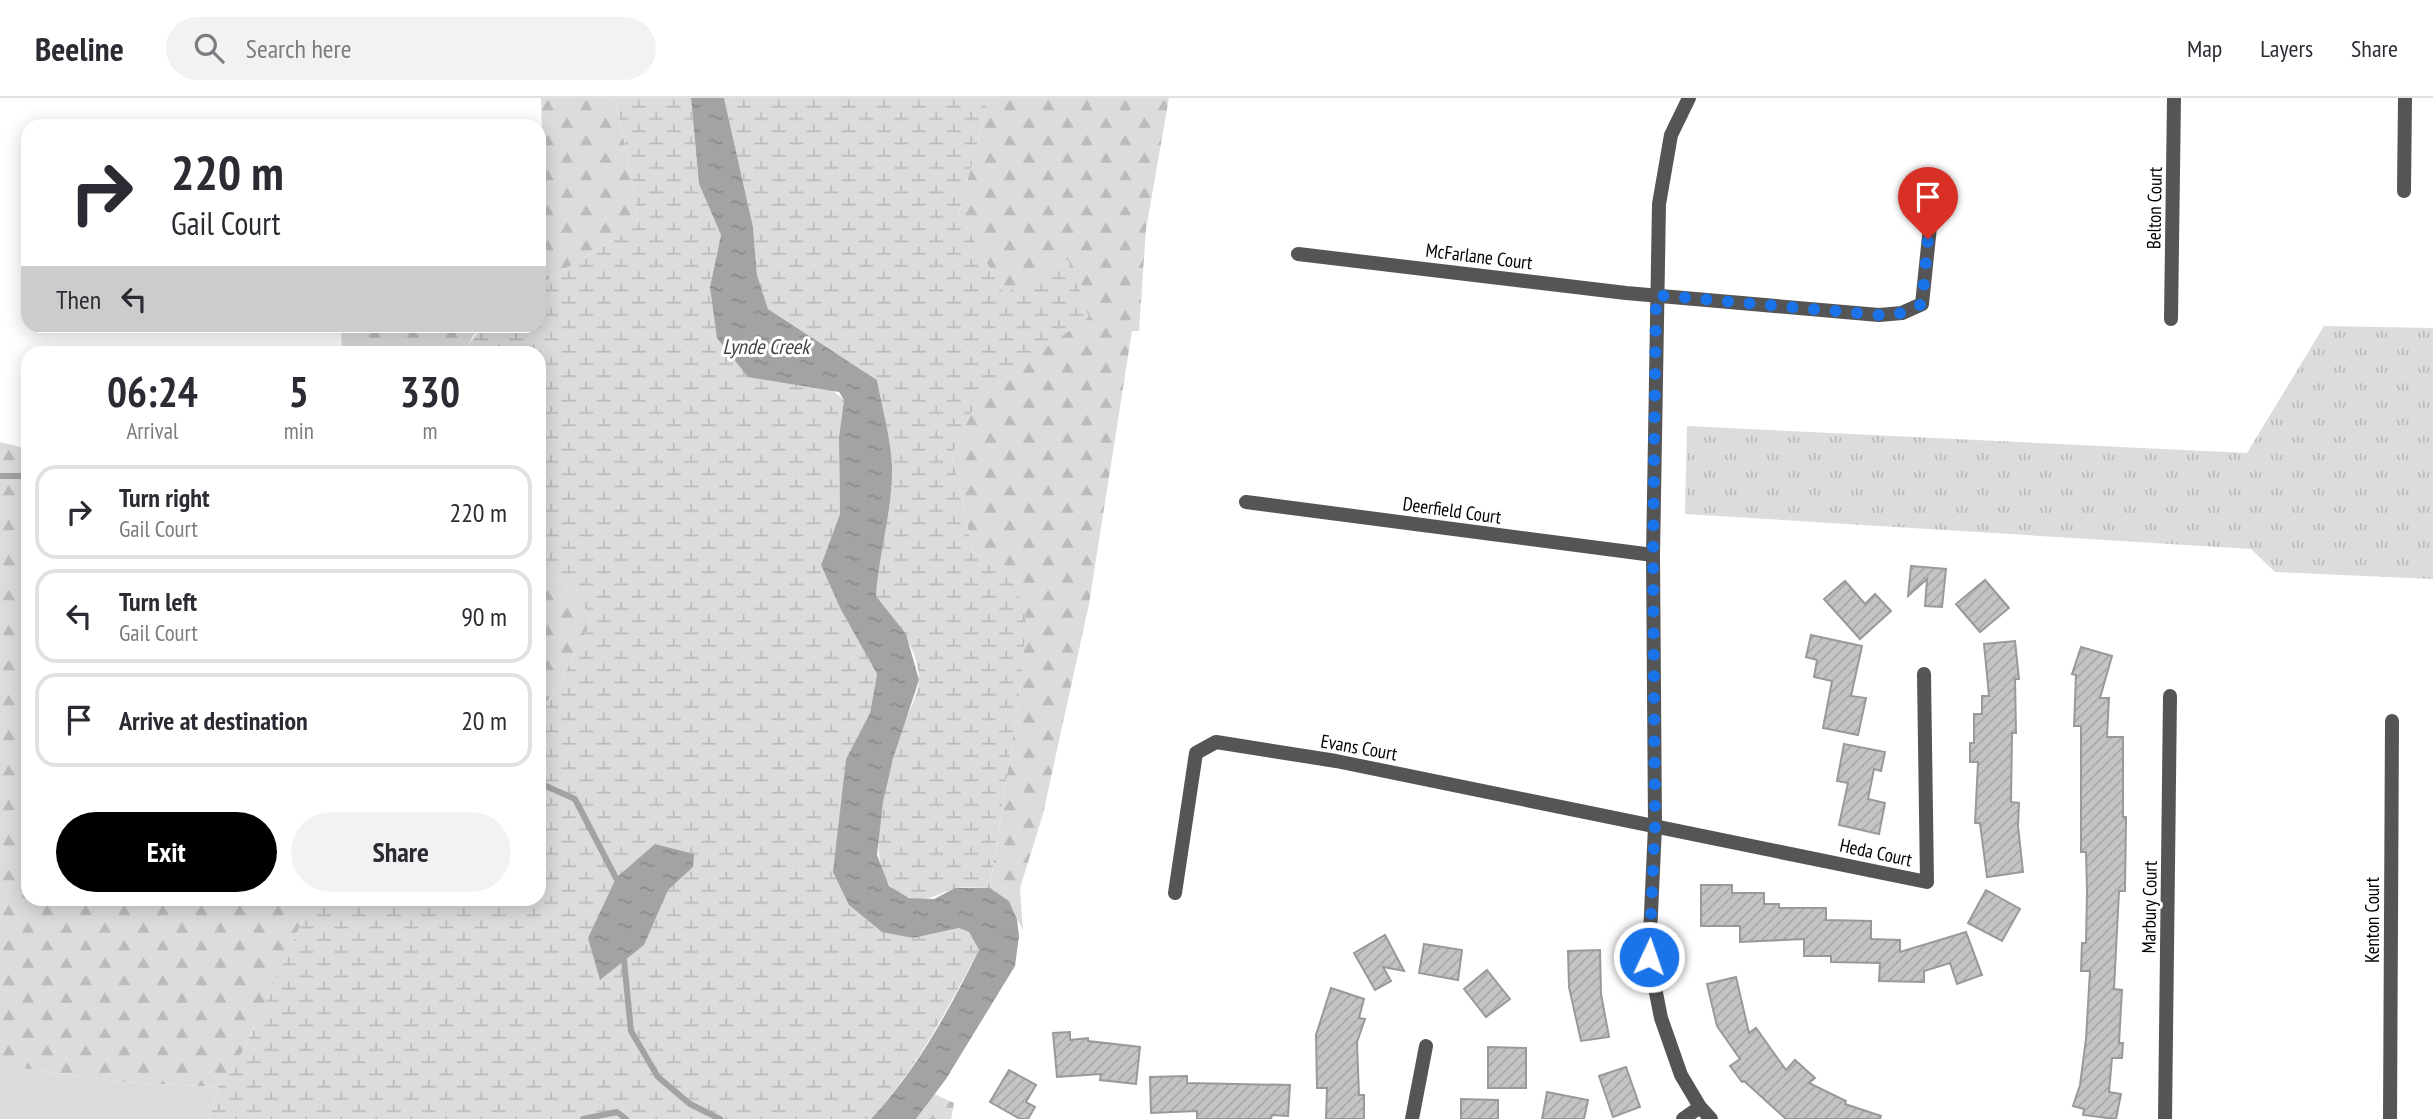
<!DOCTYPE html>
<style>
:root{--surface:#fff;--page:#f2f2f3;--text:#2b2b33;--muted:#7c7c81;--line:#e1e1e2;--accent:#000}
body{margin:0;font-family:"PT Sans Narrow",sans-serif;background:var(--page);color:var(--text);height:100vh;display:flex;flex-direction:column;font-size:26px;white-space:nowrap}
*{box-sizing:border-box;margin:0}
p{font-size:23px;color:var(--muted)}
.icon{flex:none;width:38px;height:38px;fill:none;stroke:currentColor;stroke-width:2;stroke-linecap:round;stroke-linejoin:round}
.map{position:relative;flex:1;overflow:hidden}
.drawer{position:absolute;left:21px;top:248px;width:525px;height:560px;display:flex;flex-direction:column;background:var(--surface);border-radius:21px;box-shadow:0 4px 18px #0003}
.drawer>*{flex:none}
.guide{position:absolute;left:21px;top:21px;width:525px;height:214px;border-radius:21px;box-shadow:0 4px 18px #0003;background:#fff;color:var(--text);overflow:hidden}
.pin{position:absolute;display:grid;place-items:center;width:60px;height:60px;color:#fff;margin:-72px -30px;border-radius:50% 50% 50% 0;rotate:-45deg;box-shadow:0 0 7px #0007}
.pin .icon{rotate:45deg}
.me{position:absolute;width:77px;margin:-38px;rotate:3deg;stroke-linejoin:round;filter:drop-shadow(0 0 5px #0008)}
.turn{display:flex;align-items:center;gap:24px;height:147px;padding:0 35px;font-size:32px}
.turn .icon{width:91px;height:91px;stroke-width:2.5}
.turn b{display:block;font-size:49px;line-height:60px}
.then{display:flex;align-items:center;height:66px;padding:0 35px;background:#0003;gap:14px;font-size:26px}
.eta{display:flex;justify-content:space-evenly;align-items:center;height:119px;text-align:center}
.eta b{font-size:42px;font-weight:600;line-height:49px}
.primary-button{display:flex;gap:14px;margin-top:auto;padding:14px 35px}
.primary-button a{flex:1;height:80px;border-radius:42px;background:var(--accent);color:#fff;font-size:28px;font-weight:600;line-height:80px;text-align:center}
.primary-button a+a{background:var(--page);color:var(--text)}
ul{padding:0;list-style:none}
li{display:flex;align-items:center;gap:21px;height:94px;margin:0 14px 10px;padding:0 21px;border:4px solid var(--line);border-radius:21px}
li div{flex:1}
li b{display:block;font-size:26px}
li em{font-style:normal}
header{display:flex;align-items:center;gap:42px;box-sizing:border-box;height:98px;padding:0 35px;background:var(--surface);border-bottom:2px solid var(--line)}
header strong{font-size:33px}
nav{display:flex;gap:38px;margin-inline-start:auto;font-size:24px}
.search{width:490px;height:63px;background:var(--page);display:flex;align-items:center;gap:18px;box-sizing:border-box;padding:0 24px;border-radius:38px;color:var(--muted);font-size:26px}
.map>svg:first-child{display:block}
</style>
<header>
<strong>Beeline</strong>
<div class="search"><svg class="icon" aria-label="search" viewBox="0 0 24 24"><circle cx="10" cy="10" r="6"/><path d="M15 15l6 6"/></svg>Search here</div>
<nav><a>Map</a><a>Layers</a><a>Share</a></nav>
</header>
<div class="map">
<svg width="2433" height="1021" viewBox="0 0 2433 1021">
<defs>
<pattern id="forest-firs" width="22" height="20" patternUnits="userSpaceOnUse" patternTransform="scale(1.75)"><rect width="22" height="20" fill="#dcdcdc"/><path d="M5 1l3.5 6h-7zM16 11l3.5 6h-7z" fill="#bbb"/></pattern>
<pattern id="wetland-marsh" width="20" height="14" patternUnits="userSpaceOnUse" patternTransform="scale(1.75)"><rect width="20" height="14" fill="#dcdcdc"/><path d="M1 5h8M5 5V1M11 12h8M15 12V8" fill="none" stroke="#bbb"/></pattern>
<pattern id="park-tufts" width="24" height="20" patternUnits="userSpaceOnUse" patternTransform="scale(1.75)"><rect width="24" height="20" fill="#dcdcdc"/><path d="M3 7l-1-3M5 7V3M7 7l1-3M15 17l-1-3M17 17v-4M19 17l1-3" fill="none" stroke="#bbb"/></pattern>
<pattern id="water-ripples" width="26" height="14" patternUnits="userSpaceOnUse" patternTransform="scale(1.75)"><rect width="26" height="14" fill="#a3a3a3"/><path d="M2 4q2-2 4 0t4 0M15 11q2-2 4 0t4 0" fill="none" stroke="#8b8b8b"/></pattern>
<pattern id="building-hatch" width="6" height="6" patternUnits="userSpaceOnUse" patternTransform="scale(1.75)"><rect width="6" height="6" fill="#c4c4c4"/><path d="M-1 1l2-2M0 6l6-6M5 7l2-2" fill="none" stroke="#a7a7a7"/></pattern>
</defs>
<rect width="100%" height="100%" fill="#fff"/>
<!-- grass -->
<polygon fill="#dcdcdc" points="0,967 121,984 218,989 209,1021 0,1021"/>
<!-- forest -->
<g fill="url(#forest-firs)">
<polygon points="541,0 615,0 634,90 638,127 539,187 539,141 545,134"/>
<polygon points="989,0 1169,0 1146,131 1139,233 1132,233 1089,506 1043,716 1020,790 1023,833 1009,803 990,790 1021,584 1013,479 973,454 952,357 975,307 1010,275 1004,196 959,115"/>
<polygon points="341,228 486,228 473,237 464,256 342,255"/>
<polygon points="0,344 28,351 28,802 312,802 243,953 218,989 121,984 0,967"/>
<polygon points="539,473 575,491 591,522 557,592 539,612"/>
<polygon points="934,996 954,1005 951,1021 916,1021"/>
</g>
<!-- wetland -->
<g fill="url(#wetland-marsh)">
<path d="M 615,0 L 691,0 L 699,86 L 721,137 L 710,189 L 844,302 L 839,339 L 840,416 L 821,467 L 840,510 L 877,576 L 870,615 L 846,661 L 834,775 L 913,840 L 959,830 L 969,834 L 979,852 C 947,911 917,971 871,1021 L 209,1021 L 218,989 L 243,953 L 312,802 L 539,802 L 539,612 L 557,592 L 591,522 L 575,491 L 539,473 L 539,256 L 464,255 C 483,218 502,228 539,228 L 539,187 L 638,127 L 634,90 Z"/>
<path d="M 724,0 L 989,0 L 959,115 L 1004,196 L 1068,161 L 1089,219 L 1010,275 L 975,307 L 952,357 L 973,454 L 1013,479 L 1026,522 L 1021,584 L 990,790 C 979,790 968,789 958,790 C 940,793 933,804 912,800 C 849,789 892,665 904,627 C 908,614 919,595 919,582 C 919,550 894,521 876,498 C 879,454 893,413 892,368 C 891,340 882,310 877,282 L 768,211 L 757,177 L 753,129 Z"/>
</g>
<!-- park -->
<polygon fill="url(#park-tufts)" points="2324,228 2433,230 2433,481 2275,474 2251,451 1685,416 1687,328 2247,355"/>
<!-- water -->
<g fill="url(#water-ripples)">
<path d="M 691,0 L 724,0 L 753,129 L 757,177 L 768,211 L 877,282 C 882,310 891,340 892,368 C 893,412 879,454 876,498 L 906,536 L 919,582 L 893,661 L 883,704 L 877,757 L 889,788 L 909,800 L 934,801 L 955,790 L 990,790 L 1009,803 L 1017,821 L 1019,838 L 1015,868 L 946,981 L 916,1021 L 871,1021 C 917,972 949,912 979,852 L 969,834 L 959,830 L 913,840 L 882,834 L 849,807 L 833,774 L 846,661 L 870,615 L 877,576 L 840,510 L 821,467 L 840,416 L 839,339 L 844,302 L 839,294 L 748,279 L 717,240 L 710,189 L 721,137 L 699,86 Z"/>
<polygon points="655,746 694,756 693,769 668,792 644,847 600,882 588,840 616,780"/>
</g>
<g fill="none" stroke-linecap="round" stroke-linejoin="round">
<!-- stream -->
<g stroke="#a3a3a3" stroke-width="6">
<polyline points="0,378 28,378"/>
<polyline points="539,685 575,701 616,780"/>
<polyline points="624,862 631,933 658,979 690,1006 720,1021"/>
<polyline points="583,1021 617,1014 626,1021"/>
</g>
</g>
<!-- building -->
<g fill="url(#building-hatch)" stroke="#999" stroke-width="2">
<polygon points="1911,468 1946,471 1942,509 1925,508 1927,481 1908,498"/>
<polygon points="1985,482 2009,510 1980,534 1956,506"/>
<polygon points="1845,483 1865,506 1875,496 1891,513 1860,541 1824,501"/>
<polygon points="1811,537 1862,548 1851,598 1866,600 1858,637 1823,630 1832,583 1814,579 1817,562 1806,559"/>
<polygon points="2015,543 2019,581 2015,581 2016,635 2012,635 2011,704 2019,705 2018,728 2023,774 1987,779 1980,725 1975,725 1978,664 1970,664 1970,645 1974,645 1974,616 1982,616 1982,598 1989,598 1984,546"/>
<polygon points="2081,549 2112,558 2100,600 2109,600 2107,639 2123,639 2123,719 2126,719 2125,793 2119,793 2114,891 2122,892 2119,945 2123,945 2122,960 2112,960 2109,994 2121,996 2116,1021 2083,1017 2084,1011 2073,1008 2080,987 2086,941 2090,873 2081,873 2082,845 2086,845 2087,793 2086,754 2081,754 2081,628 2074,628 2076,577 2072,576"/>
<polygon points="1844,646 1885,654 1881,673 1874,671 1868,701 1885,705 1879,736 1839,727 1848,685 1837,683"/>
<polygon points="1701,787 1732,787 1732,795 1764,795 1764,806 1779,806 1779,810 1826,810 1826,822 1871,823 1871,841 1900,842 1900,854 1966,834 1982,877 1957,886 1950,865 1924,873 1924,884 1879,883 1880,865 1831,864 1831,858 1804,858 1804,841 1740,844 1740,828 1701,828"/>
<polygon points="1986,792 2020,811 2002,843 1968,825"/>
<polygon points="1385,837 1404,873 1383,869 1391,883 1375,892 1354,855"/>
<polygon points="1424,846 1462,852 1458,882 1419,875"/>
<polygon points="1600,852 1601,896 1609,939 1581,943 1569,889 1568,853"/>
<polygon points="1487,872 1510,901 1486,919 1464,891"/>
<polygon points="1736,879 1749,935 1756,930 1786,972 1795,962 1815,980 1809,985 1846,1003 1845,1006 1881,1018 1880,1021 1786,1021 1744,983 1742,984 1730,968 1740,961 1717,928 1707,886"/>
<polygon points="1331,890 1364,901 1359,920 1365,921 1357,944 1359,997 1364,997 1364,1021 1326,1021 1327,990 1317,990 1316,937"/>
<polygon points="1070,934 1070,942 1088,940 1088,943 1140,949 1136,986 1100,982 1101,976 1057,979 1053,935"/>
<polygon points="1488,949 1526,950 1526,990 1488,990"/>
<polygon points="1626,969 1640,1009 1613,1019 1599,978"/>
<polygon points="1009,972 1036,987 1026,1004 1035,1009 1028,1021 1020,1021 990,1004"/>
<polygon points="1187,978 1187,985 1290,987 1288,1018 1272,1017 1271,1021 1197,1021 1197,1013 1151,1015 1150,979"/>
<polygon points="1547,994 1588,1002 1584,1021 1542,1021"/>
<polygon points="1461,1001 1498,1002 1498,1021 1461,1021"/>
</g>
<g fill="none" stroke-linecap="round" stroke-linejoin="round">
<!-- minor -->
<g stroke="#555" stroke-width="14">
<polyline points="1689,0 1671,37 1659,106 1653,457 1655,728 1649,859 1661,920 1681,977 1700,1009 1711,1021"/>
<polyline points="2404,93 2405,0"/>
<polyline points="1298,156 1626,195 1879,217 1902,215 1922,206 1931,119"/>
<polyline points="2171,221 2174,0"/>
<polyline points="1246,404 1653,457"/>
<polyline points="1175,795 1196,655 1216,644 1336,663 1927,784 1924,576"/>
<polyline points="1412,1021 1426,948"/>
<polyline points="1683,1021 1700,1009"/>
<polyline points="2165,1021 2170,598"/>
<polyline points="2390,1021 2392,623"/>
</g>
</g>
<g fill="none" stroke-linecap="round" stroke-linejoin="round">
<!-- route -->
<polyline stroke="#1a73e8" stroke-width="12" stroke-dasharray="0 21.6" points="1649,859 1655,728 1653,457 1656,197 1879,217 1902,215 1922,206 1928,141"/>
</g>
<g text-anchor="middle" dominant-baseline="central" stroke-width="6" stroke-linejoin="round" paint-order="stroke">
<!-- street labels -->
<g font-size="19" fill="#000" stroke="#fff">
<text transform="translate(2154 110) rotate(-89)">Belton Court</text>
<text transform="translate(1479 158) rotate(7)">McFarlane Court</text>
<text transform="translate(1452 412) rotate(8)">Deerfield Court</text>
<text transform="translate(1359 649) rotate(10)">Evans Court</text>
<text transform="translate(1876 754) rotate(12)">Heda Court</text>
<text transform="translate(2149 809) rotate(-89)">Marbury Court</text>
<text transform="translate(2372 822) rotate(-90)">Kenton Court</text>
</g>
<!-- water labels -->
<g font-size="21" font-style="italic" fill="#444" stroke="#fff">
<text x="766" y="248">Lynde Creek</text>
</g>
</g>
</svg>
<div class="pin" style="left:1928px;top:141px;background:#d93025"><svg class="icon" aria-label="arrive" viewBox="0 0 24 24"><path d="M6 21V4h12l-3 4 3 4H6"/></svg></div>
<svg class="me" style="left:1649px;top:859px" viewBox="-20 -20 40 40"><circle r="17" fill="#1a73e8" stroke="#fff" stroke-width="3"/><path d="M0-11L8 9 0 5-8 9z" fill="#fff"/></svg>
<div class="guide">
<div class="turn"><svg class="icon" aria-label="right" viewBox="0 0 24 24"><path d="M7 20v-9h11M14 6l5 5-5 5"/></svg><div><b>220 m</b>Gail Court</div></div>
<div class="then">Then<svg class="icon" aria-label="left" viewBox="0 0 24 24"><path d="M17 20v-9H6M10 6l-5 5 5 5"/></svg></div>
</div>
<section class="drawer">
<div class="eta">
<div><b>06:24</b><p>Arrival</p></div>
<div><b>5</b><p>min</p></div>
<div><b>330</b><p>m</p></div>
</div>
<ul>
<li><svg class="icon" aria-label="right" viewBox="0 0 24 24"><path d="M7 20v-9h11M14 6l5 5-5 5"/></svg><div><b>Turn right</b><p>Gail Court</p></div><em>220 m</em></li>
<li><svg class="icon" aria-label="left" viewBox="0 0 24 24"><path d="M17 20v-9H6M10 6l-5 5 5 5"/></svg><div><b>Turn left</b><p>Gail Court</p></div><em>90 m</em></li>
<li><svg class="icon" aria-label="arrive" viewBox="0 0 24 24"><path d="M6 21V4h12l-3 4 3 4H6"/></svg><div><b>Arrive at destination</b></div><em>20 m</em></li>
</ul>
<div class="primary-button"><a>Exit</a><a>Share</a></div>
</section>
</div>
